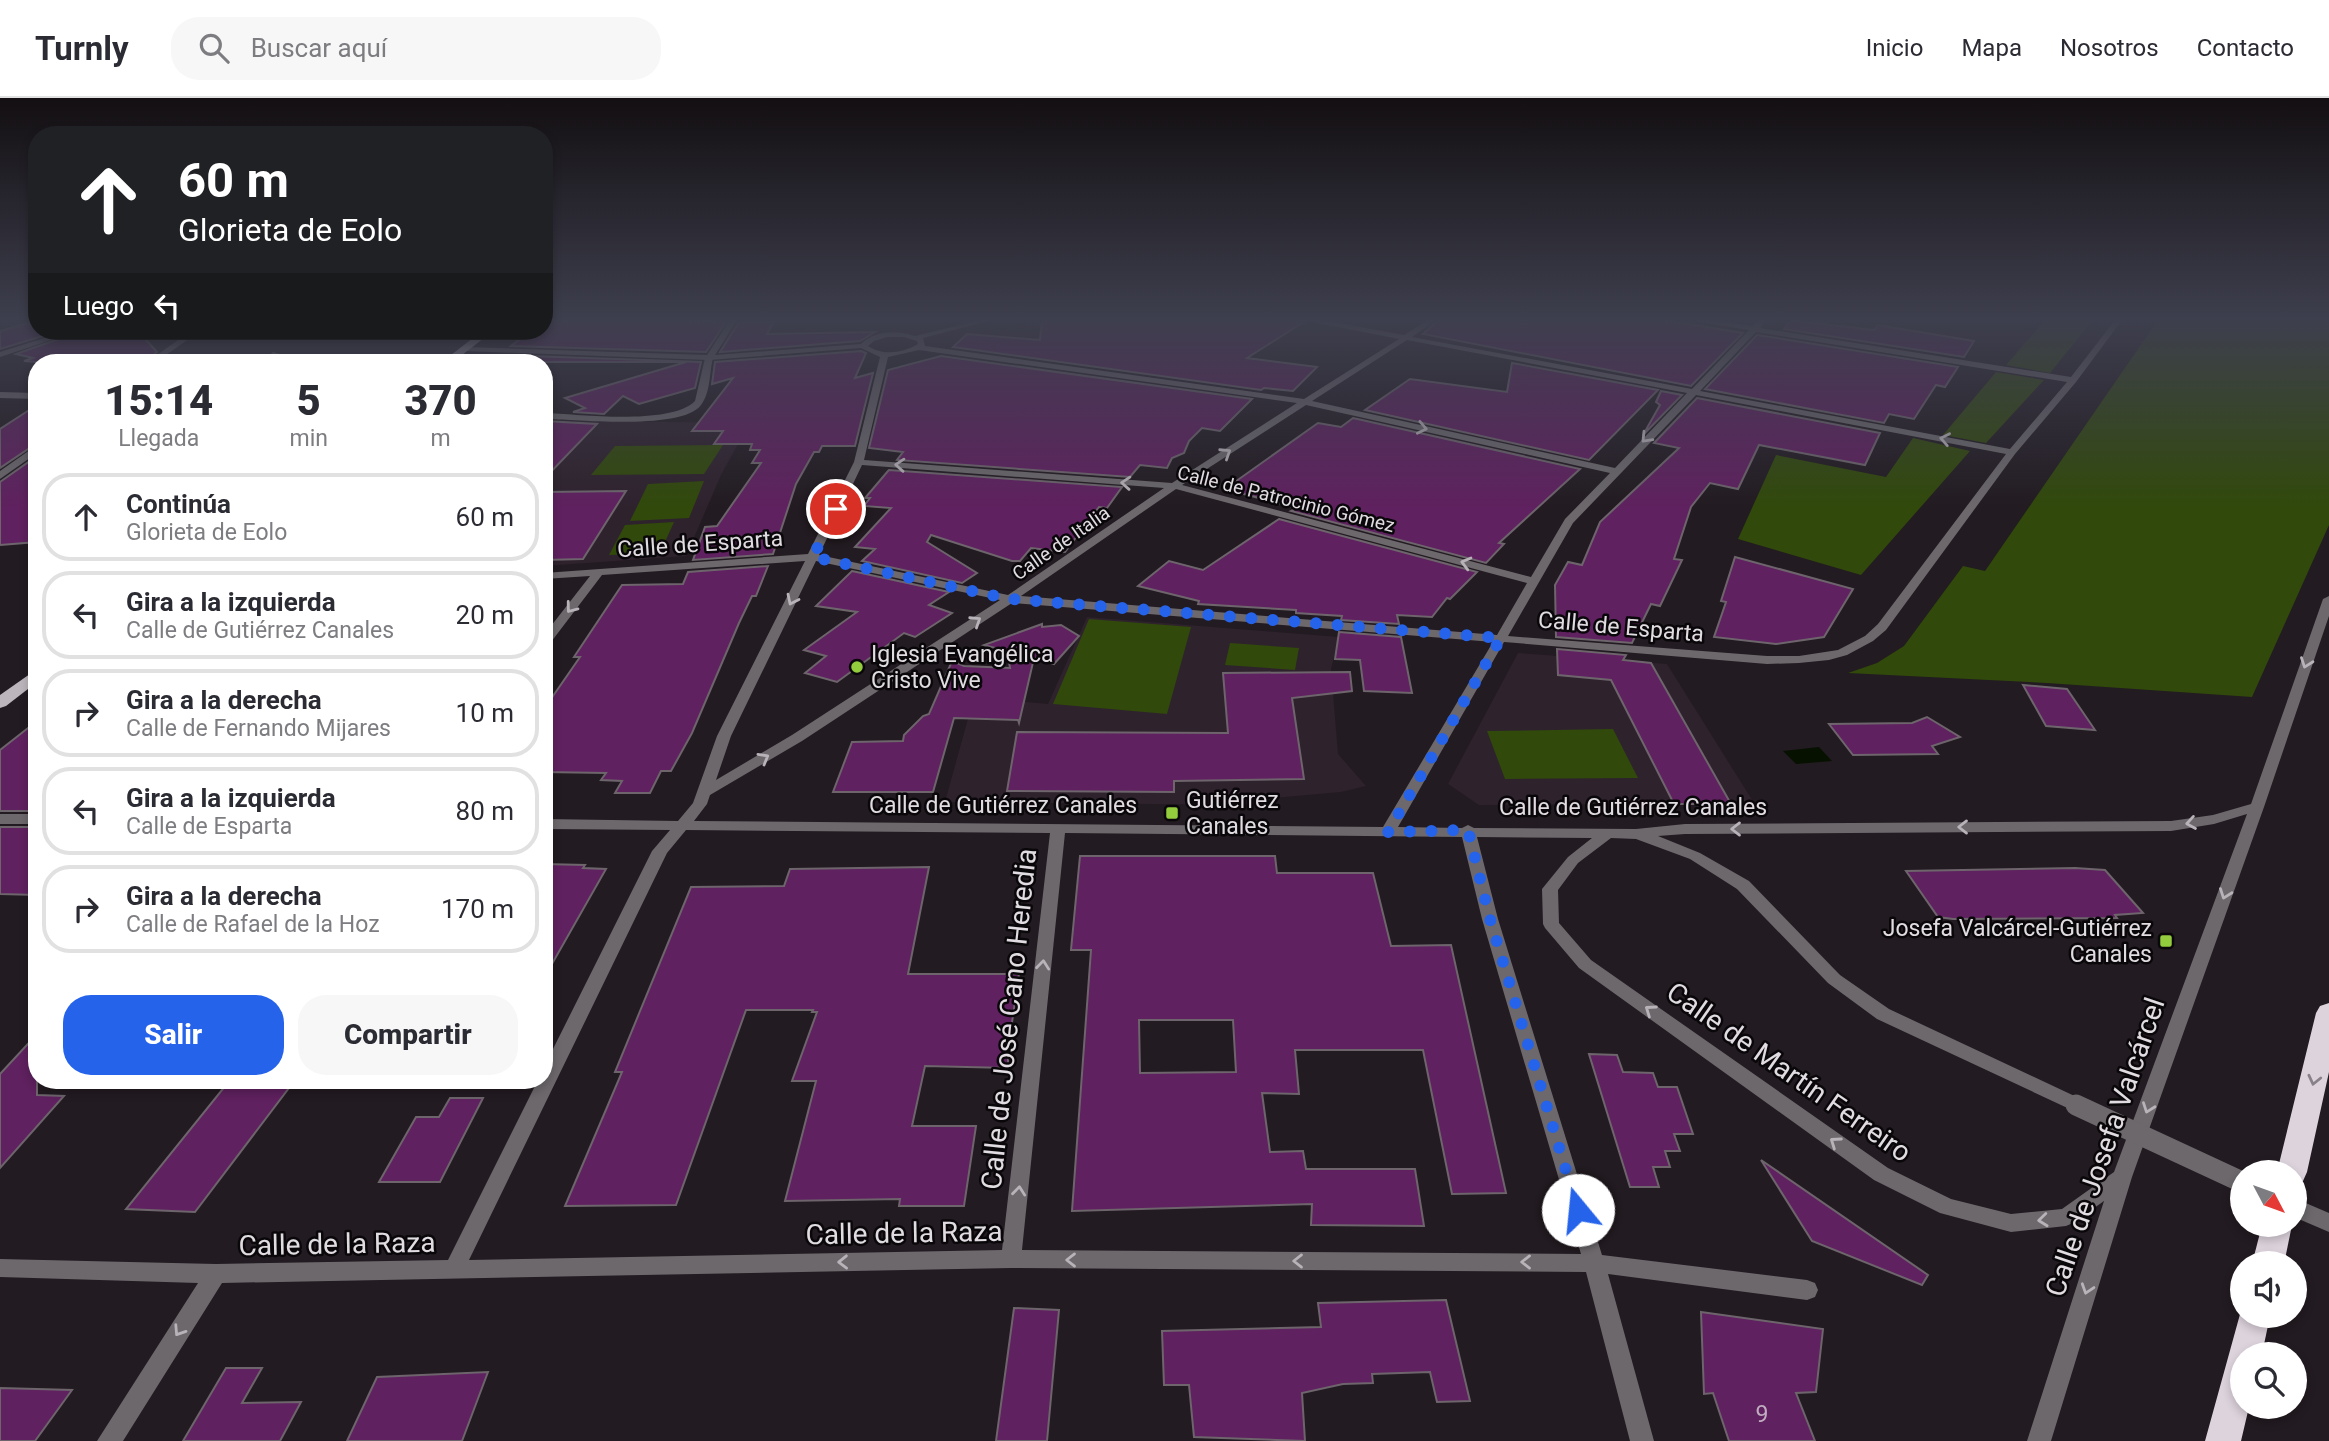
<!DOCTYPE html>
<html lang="es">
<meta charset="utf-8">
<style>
:root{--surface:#fff;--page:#f7f7f7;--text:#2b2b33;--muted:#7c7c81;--line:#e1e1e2;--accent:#2563eb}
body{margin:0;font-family:Roboto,sans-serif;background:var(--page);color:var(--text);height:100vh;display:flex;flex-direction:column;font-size:26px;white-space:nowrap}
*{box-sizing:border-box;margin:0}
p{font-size:23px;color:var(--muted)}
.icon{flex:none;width:38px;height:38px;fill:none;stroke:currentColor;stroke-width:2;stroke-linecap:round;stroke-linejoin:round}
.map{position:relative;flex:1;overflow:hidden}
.panel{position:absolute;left:28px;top:256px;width:525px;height:735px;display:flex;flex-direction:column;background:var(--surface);border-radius:28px;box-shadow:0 4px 10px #0003}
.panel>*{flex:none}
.hud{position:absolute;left:28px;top:28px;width:525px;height:214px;border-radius:28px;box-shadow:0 4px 10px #0003;background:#202124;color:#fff;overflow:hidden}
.needle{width:46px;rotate:131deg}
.tools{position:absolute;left:2230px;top:1062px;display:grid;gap:14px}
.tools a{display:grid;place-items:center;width:77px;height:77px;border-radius:50%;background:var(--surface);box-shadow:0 4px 10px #0003;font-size:35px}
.pin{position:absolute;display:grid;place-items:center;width:60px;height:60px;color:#fff;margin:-30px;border:4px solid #fff;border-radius:50%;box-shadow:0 2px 7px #0007}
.me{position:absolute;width:77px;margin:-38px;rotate:343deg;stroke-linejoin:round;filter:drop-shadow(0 0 5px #0008)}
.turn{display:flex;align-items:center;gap:24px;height:147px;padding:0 35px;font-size:32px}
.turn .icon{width:91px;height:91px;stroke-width:2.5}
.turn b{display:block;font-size:49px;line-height:60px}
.then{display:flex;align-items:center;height:66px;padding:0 35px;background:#0003;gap:14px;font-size:26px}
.eta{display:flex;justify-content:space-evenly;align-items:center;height:119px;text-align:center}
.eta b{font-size:42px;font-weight:800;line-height:49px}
.cta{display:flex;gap:14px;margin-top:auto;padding:14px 35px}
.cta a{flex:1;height:80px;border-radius:28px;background:var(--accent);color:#fff;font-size:28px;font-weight:800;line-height:80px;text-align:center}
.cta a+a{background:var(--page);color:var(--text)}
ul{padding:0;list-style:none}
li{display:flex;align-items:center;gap:21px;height:88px;margin:0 14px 10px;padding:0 21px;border:4px solid var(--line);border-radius:28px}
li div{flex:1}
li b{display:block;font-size:26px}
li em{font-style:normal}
header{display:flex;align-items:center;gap:42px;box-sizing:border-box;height:98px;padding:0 35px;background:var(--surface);border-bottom:2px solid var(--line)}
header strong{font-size:33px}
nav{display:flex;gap:38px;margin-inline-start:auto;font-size:24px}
.search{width:490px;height:63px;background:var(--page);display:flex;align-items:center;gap:18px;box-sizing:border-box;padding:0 24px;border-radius:28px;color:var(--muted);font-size:26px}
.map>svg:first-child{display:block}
</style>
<header>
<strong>Turnly</strong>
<div class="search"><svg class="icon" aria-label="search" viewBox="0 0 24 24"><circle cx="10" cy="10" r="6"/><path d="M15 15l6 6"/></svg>Buscar aquí</div>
<nav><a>Inicio</a><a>Mapa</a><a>Nosotros</a><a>Contacto</a></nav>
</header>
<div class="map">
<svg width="2329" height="1343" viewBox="0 0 2329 1343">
<rect width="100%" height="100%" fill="#221b21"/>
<!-- built -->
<g fill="#2e222d">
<polygon points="544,322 728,325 744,335 721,377 686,458 544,468"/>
<polygon points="1087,519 1339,539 1331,571 1338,656 1366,688 1341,694 1263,701 1263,707 945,704 974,599 1048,606"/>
<polygon points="1518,555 1667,566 1754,705 1479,707 1448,686"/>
</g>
<!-- green -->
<g fill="#31490b">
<polygon points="2045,222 2093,222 2050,275 2006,267"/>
<polygon points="2158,222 2321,222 2329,225 2329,427 2252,599 2047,585 1848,575 1877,565 1904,548 1963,468 1985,473"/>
<polygon points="1996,274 2044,282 1986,345 1943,337"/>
<polygon points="1913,340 1970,353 1861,477 1738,441 1776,357 1886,379"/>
<polygon points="723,347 704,376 591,377 615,348"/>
<polygon points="704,383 689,420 630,423 648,386"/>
<polygon points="674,424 660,455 609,457 625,427"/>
<polygon points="1089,521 1191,529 1167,616 1053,606"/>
<polygon points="1230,545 1299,550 1295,572 1225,567"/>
<polygon points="1613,631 1638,680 1505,681 1487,633"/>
</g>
<!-- water -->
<polygon fill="#071100" points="1819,649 1832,663 1796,666 1783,653"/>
<!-- building -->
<g fill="#5f215f" stroke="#6d646c" stroke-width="2" fill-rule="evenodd">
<polygon points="37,222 37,233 59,233 0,251 0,233"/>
<polygon points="544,222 684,222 726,224 706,254 511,248 530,233 544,233"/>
<polygon points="1042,222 1307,222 1247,260 1317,269 1293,293 1264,290 1261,292 953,249 967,236 1040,242"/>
<polygon points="1438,222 1665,222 1743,235 1691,288 1423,236"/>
<polygon points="1791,222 1874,232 1878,227 1974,243 1964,259 1784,231"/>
<polygon points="739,224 774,224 767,236 875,234 860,243 720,254"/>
<polygon points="81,233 138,233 157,254 145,264 37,264 24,263 33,260 16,256"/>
<polygon points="1757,237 1777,240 1958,269 1945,289 1936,287 1914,321 1889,316 1884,325 1705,291"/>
<polygon points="861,253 866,255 855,280 873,275 855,348 822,348 819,354 814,354 796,386 773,456 693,462 705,429 717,428 761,365 752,365 760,352 750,352 752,346 714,346 723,333 692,333 733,280 712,286 715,264"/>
<polygon points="500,257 701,264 695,290 639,306 623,298 604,316 573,314 585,310 565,300 686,264 491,264"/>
<polygon points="941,258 1252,301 1220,333 1202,330 1189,343 1184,355 1172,360 1167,370 1140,367 1130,379 897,362 903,354 869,350 888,272"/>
<polygon points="1512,265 1658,292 1589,362 1365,312 1410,281 1507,294"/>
<polygon points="1661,293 1682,297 1643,337 1660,307 1656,304"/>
<polygon points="1697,300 1880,335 1865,367 1759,347 1738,391 1710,385 1691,409 1674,461 1682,462 1660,508 1651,506 1632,545 1556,539 1555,487 1568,464 1582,467 1600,424 1679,350 1654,345"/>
<polygon points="37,307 37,345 0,370 0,331"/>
<polygon points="1353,320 1580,371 1499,445 1504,446 1486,465 1291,413 1297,410 1225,391 1318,325 1341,329"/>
<polygon points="544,323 597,326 544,381"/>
<polygon points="37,358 37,444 0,447 0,384"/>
<polygon points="888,373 889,372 1122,389 1107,410 1099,409 1065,454 1031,450 1020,463 1012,463 931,437 927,444 977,475 962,485 862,463 875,451 855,449 891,410 864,408 870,400 865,400"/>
<polygon points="626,393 583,461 544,462 544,394"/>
<polygon points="1279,421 1477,474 1450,501 1447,500 1432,519 1397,517 1399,526 1341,522 1342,518 1296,515 1296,512 1198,506 1199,503 1138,488 1169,463 1203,472"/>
<polygon points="1735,459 1853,491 1824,539 1776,546 1714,539 1726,504 1721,503"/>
<polygon points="768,468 756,498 752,498 739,525 692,635 671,673 661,673 650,695 615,695 622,683 601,682 606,675 544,674 544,611 580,559 574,559 622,487 683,486 688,474"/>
<polygon points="852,473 949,494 929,507 952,515 915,539 904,535 837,584 805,575 826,558 804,552 857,514 816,508"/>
<polygon points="1042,526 1042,529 1061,527 1079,538 1054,566 1034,560 1019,625 1018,622 954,620 933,694 833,694 852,644 903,643 904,637 923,618 929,616 952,563 964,568 1010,570 1007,553 984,547"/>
<polygon points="1339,534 1401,539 1412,595 1364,593 1360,562 1335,561"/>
<polygon points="1557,551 1626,557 1623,562 1651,565 1731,706 1674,706 1611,582 1558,577"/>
<polygon points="1350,574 1352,593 1292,600 1304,681 1174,683 1174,694 1007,693 1017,634 1228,635 1223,575"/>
<polygon points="2023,587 2067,591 2095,632 2046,628"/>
<polygon points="1927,619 1960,639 1932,648 1938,656 1853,657 1829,626 1912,625"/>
<polygon points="37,623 37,713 0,713 0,652"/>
<polygon points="0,729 37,729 37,797 0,796"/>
<path d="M 1080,758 L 1275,758 L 1277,775 L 1373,775 L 1391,848 L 1451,847 L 1506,1095 L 1452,1096 L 1423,952 L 1295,952 L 1299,996 L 1262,995 L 1270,1054 L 1303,1053 L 1306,1071 L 1415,1071 L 1424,1128 L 1311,1127 L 1312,1106 L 1072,1113 L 1091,852 L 1071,852 ZM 1139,922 L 1233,922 L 1236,974 L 1140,975 Z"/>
<polygon points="544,766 585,767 583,770 606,771 544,880"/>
<polygon points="929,769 908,876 1019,876 1008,952 1008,970 925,968 912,1028 976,1028 964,1108 899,1108 900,1101 785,1103 816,983 792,983 817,914 812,914 813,912 746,912 676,1107 565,1108 622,974 615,974 691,789 784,788 790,771"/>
<polygon points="2075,770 2105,772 2143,815 2115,817 2117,820 1953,821 1938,819 1906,773"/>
<polygon points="37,936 37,997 64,998 0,1070 0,976"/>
<polygon points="1589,956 1617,957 1623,974 1653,975 1658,989 1677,989 1693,1036 1674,1036 1680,1053 1665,1053 1670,1069 1653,1069 1659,1089 1630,1089"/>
<polygon points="230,982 295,982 195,1114 126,1111"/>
<polygon points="450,1000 483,1000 440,1084 379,1084 416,1019 439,1019"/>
<polygon points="1761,1062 1928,1177 1922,1187 1812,1143"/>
<polygon points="1446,1202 1470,1303 1437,1304 1430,1274 1372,1276 1373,1285 1343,1286 1302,1295 1305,1343 1194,1339 1189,1287 1164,1287 1162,1233 1321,1229 1318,1205"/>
<polygon points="1014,1210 1059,1212 1047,1343 996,1343"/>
<polygon points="1701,1214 1823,1231 1816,1294 1796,1295 1815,1343 1729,1343 1713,1295 1704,1296"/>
<polygon points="226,1270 262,1270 242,1305 301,1304 280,1343 183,1343"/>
<polygon points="488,1274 462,1343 347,1343 377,1279"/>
<polygon points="0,1290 72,1292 35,1343 0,1343"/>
</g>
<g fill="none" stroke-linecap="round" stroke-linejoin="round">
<!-- service -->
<g fill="#6c686c" fill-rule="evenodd">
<polygon points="273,254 280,256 270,264 261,264"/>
<path d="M 709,258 L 713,260 C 709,275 711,294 701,307 C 683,332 580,322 549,321 L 545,318 L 549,315 C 582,317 672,327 695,303 L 705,260 Z"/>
</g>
<!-- minor -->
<g fill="#6c686c" fill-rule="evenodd">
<path d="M 730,222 L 737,222 L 715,257 L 861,246 C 875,232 897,232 915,238 L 981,222 L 992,222 L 923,240 L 925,248 L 1304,301 L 1399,241 L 1312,224 L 1309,222 L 1322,222 L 1404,237 L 1428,222 L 1436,222 L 1412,239 L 1692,291 L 1749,232 L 1698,224 L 1695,222 L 1710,222 L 1753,228 L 1759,222 L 1766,222 L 1760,230 L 2071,279 L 2115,222 L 2122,222 L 2076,284 L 2015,356 L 1886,532 L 1873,543 L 1847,557 L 1829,562 L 1799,565 L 1767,566 L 1504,544 L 1398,729 L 1462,730 L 1468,727 L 1474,730 L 1636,731 L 1685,726 L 2171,723 L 2213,717 L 2251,706 L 2323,501 L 2329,498 L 2329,518 L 2264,709 L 2132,1079 L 2051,1343 L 2027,1343 L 2104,1103 L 2073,1125 L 2066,1128 L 2011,1134 L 1940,1115 L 1874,1082 L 1579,870 L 1545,830 L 1543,826 L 1542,791 L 1568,759 L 1592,740 L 1477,739 L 1498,821 L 1602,1157 L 1807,1182 L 1815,1185 L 1818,1192 L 1815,1199 L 1807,1202 L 1608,1176 L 1654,1343 L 1630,1343 L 1586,1174 L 1011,1170 L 222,1185 L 123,1343 L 97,1343 L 198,1185 L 0,1179 L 0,1161 L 216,1166 L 448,1162 L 538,982 L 544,982 L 544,969 L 652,753 L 670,732 L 544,731 L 544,721 L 678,723 L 693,705 L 717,638 L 805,463 L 602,477 L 548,548 L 544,549 L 544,537 L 590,478 L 544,481 L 544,475 L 808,456 L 854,364 L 880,259 L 861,250 L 709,262 L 465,253 L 461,251 L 465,249 L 707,257 ZM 1756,234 L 2067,284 L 2010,351 L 1700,293 ZM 887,239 L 904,239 L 917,243 L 918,246 C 903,255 883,258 868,248 L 874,243 ZM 1407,242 L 1687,295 L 1615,370 L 1312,303 ZM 919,252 L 1297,305 L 1172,385 L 864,362 L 888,259 ZM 1696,297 L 2006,356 L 1878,526 L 1865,538 L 1838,552 L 1799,558 L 1767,558 L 1508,538 L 1573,425 ZM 1306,307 L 1610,375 L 1565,421 L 1531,479 L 1182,387 ZM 862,367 L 1164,390 L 1008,497 L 819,457 ZM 1176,391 L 1527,485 L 1497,537 L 1021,498 ZM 816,463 L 1000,502 L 792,637 L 716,682 L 731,638 ZM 1012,505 L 1493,544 L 1383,729 L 694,723 L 707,706 L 710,697 L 802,643 ZM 2247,716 L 2114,1074 L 2062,1111 L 2011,1116 L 1951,1101 L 1888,1070 L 1591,862 L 1559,825 L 1558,792 L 1578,765 L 1611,740 L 1636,741 L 1690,761 L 1737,791 L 1828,885 L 1877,921 L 2076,1014 L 2083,1012 L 2085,1007 L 2083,1002 L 1889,911 L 1840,877 L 1749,783 L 1700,755 L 1658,738 L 1685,736 L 2171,733 L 2214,726 ZM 686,732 L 1050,735 L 1002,1152 L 469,1162 L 667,755 ZM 1065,735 L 1462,739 L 1482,821 L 1581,1156 L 1022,1152 Z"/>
<polygon points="67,233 78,233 0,259 0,254"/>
<polygon points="191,233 200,233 156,264 147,264"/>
<polygon points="0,294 37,295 37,301 0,300"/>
<polygon points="37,347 37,355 0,381 0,373"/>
<rect x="0" y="716" width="37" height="10"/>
<polygon points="2294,1100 2329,1115 2329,1134 2294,1119"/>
</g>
<!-- primary -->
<g fill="#bdb5bc" fill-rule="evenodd">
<polygon points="482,233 493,233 453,264 442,264"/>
<polygon points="37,571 37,584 6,608 0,610 0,597"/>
</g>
<!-- motorway -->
<g fill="#ddd3dd" fill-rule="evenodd">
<polygon points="2329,905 2329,974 2307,1074 2303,1083 2294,1086 2294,1074 2277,1074 2316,915 2320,908"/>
<polygon points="2262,1127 2292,1127 2284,1166 2252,1166"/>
<polygon points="2242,1209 2242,1218 2270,1218 2262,1256 2242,1256 2242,1309 2249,1309 2241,1343 2205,1343"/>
</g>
<!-- minor-bridge -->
<polyline stroke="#6c686c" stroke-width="21" points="2076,1007 2242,1084"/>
</g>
<!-- one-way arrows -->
<defs><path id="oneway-chevron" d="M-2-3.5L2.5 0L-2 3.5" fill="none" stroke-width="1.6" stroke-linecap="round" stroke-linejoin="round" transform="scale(1.75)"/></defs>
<g stroke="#b8b3b8">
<use href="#oneway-chevron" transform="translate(1422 330) rotate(12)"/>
<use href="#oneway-chevron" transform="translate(1646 340) rotate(134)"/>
<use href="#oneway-chevron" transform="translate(1945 341) rotate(-169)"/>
<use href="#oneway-chevron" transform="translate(1226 355) rotate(-33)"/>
<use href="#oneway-chevron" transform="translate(900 367) rotate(-176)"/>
<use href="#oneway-chevron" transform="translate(1126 385) rotate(-176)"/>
<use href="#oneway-chevron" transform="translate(1466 465) rotate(-165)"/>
<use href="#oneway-chevron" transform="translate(792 502) rotate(116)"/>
<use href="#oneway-chevron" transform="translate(571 510) rotate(127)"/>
<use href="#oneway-chevron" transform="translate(976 523) rotate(-33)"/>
<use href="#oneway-chevron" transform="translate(2306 565) rotate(110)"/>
<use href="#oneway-chevron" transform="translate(764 660) rotate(-30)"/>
<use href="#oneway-chevron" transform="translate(2191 725) rotate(170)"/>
<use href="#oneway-chevron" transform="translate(1963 729) rotate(180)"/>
<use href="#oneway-chevron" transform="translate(1736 731) rotate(180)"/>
<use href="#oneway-chevron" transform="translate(2225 796) rotate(110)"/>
<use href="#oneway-chevron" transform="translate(1043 867) rotate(-84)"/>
<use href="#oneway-chevron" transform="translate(1650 912) rotate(-145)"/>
<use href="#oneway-chevron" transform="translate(2148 1010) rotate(110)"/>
<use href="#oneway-chevron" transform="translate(1835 1044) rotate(-145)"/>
<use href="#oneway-chevron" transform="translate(1019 1093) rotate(-84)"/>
<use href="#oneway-chevron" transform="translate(2043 1122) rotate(174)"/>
<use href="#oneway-chevron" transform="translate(1071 1162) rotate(-180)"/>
<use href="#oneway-chevron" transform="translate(1298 1163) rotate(-180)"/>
<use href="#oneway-chevron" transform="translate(843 1164) rotate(179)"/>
<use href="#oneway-chevron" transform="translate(1526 1164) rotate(-180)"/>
<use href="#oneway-chevron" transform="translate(2087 1191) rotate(108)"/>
<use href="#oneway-chevron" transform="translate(179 1233) rotate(123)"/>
</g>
<use stroke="#888188" href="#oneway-chevron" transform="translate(2314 982) rotate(103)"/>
<!-- sky -->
<linearGradient id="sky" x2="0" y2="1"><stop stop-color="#130f12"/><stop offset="0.54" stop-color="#3e3f4e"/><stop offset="1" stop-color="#3e3f4e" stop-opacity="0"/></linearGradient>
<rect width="2329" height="410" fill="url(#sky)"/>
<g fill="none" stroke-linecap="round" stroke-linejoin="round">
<!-- route -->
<polyline stroke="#2563eb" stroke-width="12" stroke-dasharray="0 21.6" points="836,411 813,459 1010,501 1501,540 1388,734 1468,732 1490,821 1578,1112"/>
</g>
<!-- markers -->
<g fill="#93cc3d" stroke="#090709" stroke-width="2.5">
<circle cx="857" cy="569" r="7"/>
<rect x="1165" y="708" width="14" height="14" rx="3.5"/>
<rect x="2159" y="836" width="14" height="14" rx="3.5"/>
</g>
<g text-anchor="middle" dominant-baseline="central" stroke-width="5" stroke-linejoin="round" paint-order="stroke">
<!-- far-street labels -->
<g font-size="19" fill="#e1dce1" stroke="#090709">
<text transform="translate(1286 401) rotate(14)">Calle de Patrocinio Gómez</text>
<text transform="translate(1061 445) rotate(-35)">Calle de Italia</text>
</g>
<!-- street labels -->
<g font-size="23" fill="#e1dce1" stroke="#090709">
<text transform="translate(700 446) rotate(-4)">Calle de Esparta</text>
<text transform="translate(1621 529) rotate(5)">Calle de Esparta</text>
<text x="1003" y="707">Calle de Gutiérrez Canales</text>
<text x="1633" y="709">Calle de Gutiérrez Canales</text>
</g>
<!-- poi labels -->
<g font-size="23" fill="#e1dce1" stroke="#090709" text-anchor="start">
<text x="871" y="556">Iglesia Evangélica<tspan x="871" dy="26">Cristo Vive</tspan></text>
<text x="1186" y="702">Gutiérrez<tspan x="1186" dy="26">Canales</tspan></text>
<text x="2152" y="830" text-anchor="end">Josefa Valcárcel-Gutiérrez<tspan x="2152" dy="26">Canales</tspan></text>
</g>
<!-- near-number labels -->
<g font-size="23" fill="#c0adc0">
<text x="1762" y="1316">9</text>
</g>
<!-- near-street labels -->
<g font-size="28" fill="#e1dce1" stroke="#090709">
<text transform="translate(1009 921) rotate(-84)">Calle de José Cano Heredia</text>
<text transform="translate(1789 974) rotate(35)">Calle de Martín Ferreiro</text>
<text transform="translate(2105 1049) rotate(-71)">Calle de Josefa Valcárcel</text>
<text transform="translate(904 1135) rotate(-1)">Calle de la Raza</text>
<text transform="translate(337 1146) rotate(-1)">Calle de la Raza</text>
</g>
</g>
</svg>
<div class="tools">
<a><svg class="needle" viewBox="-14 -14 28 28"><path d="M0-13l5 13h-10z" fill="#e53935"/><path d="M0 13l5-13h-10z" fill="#7c7c81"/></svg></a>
<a><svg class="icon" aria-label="sound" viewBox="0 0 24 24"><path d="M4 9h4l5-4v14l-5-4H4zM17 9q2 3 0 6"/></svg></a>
<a><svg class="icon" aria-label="search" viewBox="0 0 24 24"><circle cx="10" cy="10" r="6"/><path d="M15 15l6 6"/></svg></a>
</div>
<div class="pin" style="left:836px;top:411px;background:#d93025"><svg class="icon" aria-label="arrive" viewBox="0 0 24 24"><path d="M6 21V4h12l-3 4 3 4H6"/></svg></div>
<svg class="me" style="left:1578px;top:1112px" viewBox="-20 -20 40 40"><circle r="19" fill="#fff"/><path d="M0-13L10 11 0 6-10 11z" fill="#2563eb"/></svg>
<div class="hud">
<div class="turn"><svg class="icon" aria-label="ahead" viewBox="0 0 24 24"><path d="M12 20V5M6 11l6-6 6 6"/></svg><div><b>60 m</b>Glorieta de Eolo</div></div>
<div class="then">Luego<svg class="icon" aria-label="left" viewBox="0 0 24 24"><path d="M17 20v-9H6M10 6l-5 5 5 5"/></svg></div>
</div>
<section class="panel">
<div class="eta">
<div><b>15:14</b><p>Llegada</p></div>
<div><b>5</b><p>min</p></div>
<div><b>370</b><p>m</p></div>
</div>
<ul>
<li><svg class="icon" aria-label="ahead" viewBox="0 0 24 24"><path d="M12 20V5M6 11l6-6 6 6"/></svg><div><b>Continúa</b><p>Glorieta de Eolo</p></div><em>60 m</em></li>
<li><svg class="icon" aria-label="left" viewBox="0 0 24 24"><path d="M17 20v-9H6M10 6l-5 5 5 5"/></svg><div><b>Gira a la izquierda</b><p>Calle de Gutiérrez Canales</p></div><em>20 m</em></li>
<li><svg class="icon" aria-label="right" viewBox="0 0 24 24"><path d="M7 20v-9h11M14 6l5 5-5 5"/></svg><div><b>Gira a la derecha</b><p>Calle de Fernando Mijares</p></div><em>10 m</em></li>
<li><svg class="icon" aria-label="left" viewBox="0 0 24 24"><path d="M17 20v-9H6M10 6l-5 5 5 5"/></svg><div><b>Gira a la izquierda</b><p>Calle de Esparta</p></div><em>80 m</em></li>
<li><svg class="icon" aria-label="right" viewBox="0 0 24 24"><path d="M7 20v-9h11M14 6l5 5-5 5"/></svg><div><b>Gira a la derecha</b><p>Calle de Rafael de la Hoz</p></div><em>170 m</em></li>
</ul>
<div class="cta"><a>Salir</a><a>Compartir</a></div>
</section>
</div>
